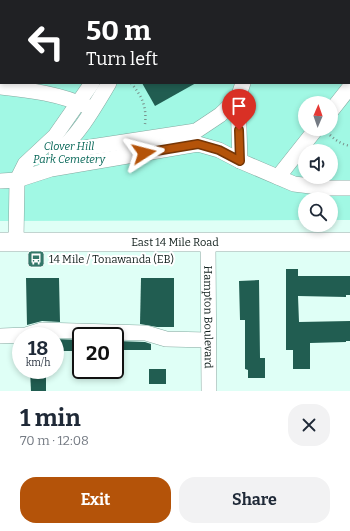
<!DOCTYPE html>
<meta charset="utf-8">
<style>
:root{--surface:#fff;--page:#f2f2f3;--text:#1f2937;--muted:#747a83;--accent:#b45309}
body{margin:0;font-family:Bitter,serif;background:var(--page);color:var(--text);height:100vh;display:flex;flex-direction:column;font-size:15px;white-space:nowrap}
*{box-sizing:border-box;margin:0}
p{font-size:13px;color:var(--muted)}
.icon{flex:none;width:22px;height:22px;fill:none;stroke:currentColor;stroke-width:2;stroke-linecap:round;stroke-linejoin:round}
.map{position:relative;height:391px;overflow:hidden}
.panel{display:flex;flex-direction:column;background:var(--surface);flex:1}
.panel>*{flex:none}
.top-card{position:absolute;left:0px;top:0px;width:350px;height:84px;box-shadow:0 2px 6px #0003;background:#202124;color:#fff;overflow:hidden}
.needle{width:26px;rotate:2deg}
.fabs{position:absolute;left:298px;top:96px;display:grid;gap:8px}
.fabs a{display:grid;place-items:center;width:40px;height:40px;border-radius:50%;background:var(--surface);box-shadow:0 2px 6px #0003;font-size:20px}
.speed{position:absolute;left:12px;top:327px;display:flex;gap:8px;font-size:20px;font-weight:700;text-align:center}
.speed>*{display:grid;place-content:center;width:52px;height:52px;border-radius:50%;background:var(--surface);box-shadow:0 2px 6px #0003;line-height:1}
.speed small{font-size:10px;font-weight:400}
.speed .limit{border:2px solid #111;border-radius:6px;background:#fff;color:#111}
.pin{position:absolute;display:grid;place-items:center;width:34px;height:34px;color:#fff;margin:-41px -17px;border-radius:50% 50% 50% 0;rotate:-45deg;box-shadow:0 0 4px #0007}
.pin .icon{rotate:45deg}
.me{position:absolute;width:44px;margin:-22px;rotate:81deg;stroke-linejoin:round;filter:drop-shadow(0 0 3px #0008)}
.turn{display:flex;align-items:center;gap:14px;height:84px;padding:0 20px;font-size:18px}
.turn .icon{width:52px;height:52px;stroke-width:2.5}
.turn b{display:block;font-size:28px;line-height:34px}
.round{display:grid;place-items:center;flex:none;width:42px;height:42px;border-radius:16px;background:var(--page)}
.overview{display:flex;align-items:center;justify-content:space-between;height:68px;padding:0 20px}
h1{font-size:24px;font-weight:700;line-height:30px}
.button{display:flex;gap:8px;margin-top:auto;padding:8px 20px}
.button a{flex:1;height:46px;border-radius:16px;background:var(--accent);color:#fff;font-size:16px;font-weight:700;line-height:46px;text-align:center}
.button a+a{background:var(--page);color:var(--text)}
.map>svg:first-child{display:block}
</style>
<div class="map">
<svg width="350" height="391" viewBox="0 0 350 391">
<rect width="100%" height="100%" fill="#dffff6"/>
<!-- green -->
<path fill="#a1f8e4" fill-rule="evenodd" d="M 0,0 L 350,0 L 350,220 L 331,220 L 331,199 L 305,199 L 305,220 L 0,221 ZM 1,1 L 349,1 L 349,83 L 1,83 ZM 305,103 L 331,103 L 331,129 L 305,129 ZM 305,151 L 331,151 L 331,177 L 305,177 Z"/>
<!-- building -->
<g fill="#215d51">
<polygon points="142,83 196,83 155,106"/>
<polygon points="286,269 298,269 298,276 350,276 350,295 346,295 346,297 298,296 299,322 350,321 350,341 346,341 346,342 310,343 310,369 293,369 293,350 286,350"/>
<polygon points="26,278 59,278 60,322 42,321 27,325"/>
<polygon points="141,278 174,278 174,327 157,327 140,324"/>
<polygon points="259,280 260,358 265,358 265,378 248,378 248,370 245,369 245,320 240,320 239,281"/>
<polygon points="55,339 81,340 81,351 55,351"/>
<polygon points="115,341 145,342 151,344 151,350 115,350"/>
<rect x="149" y="369" width="17" height="15"/>
<polygon points="30,370 46,370 46,391 31,391"/>
</g>
<g fill="none" stroke-linecap="round" stroke-linejoin="round">
<!-- minor casing -->
<g stroke="#84a9a0" stroke-width="16">
<g id="minor">
<polyline points="11,0 16,1"/>
<polyline points="137,1 137,0"/>
<polyline points="152,1 153,0"/>
<polyline points="349,13 350,13"/>
<polyline points="349,26 350,26"/>
<path d="M 0,87 C 30,90 61,94 88,107"/>
<polyline points="331,111 350,87"/>
<polyline points="58,152 196,131 220,115 238,98"/>
<path d="M 56,154 C 79,135 94,108 109,83"/>
<polyline points="240,161 238,98 243,83"/>
<polyline points="278,177 316,129"/>
<polyline points="0,181 17,180 51,169 198,144 219,150 240,161 294,184 327,188 350,188"/>
<polyline points="16,242 17,180 25,164 55,136 92,83"/>
<path id="s1" d="M 208,242 L 209,391"/>
<polyline points="0,336 26,335 42,330 146,333 166,339 208,340"/>
</g>
</g>
<!-- major casing -->
<g stroke="#84a9a0" stroke-width="20">
<g id="major">
<path id="s2" d="M 0,242 L 350,242"/>
</g>
</g>
<!-- path -->
<g stroke="#78908a" stroke-width="2.5" stroke-dasharray="1 3" stroke-linecap="butt">
<path d="M 131,83 C 142,96 147,107 145,124"/>
<path d="M 330,135 C 336,141 342,144 350,146"/>
</g>
<!-- minor -->
<use href="#minor" stroke="#fff" stroke-width="15"/>
<!-- major -->
<use href="#major" stroke="#fff" stroke-width="19"/>
</g>
<g fill="none" stroke-linecap="round" stroke-linejoin="round">
<!-- route casing -->
<g stroke="#753606" stroke-width="10">
<polyline id="route" points="144,153 198,144 219,150 240,161 239,130"/>
</g>
<!-- route -->
<use href="#route" stroke="#b45309" stroke-width="7"/>
</g>
<!-- icons -->
<defs>
<g id="bus-square" transform="scale(0.9)"><rect x="-9" y="-9" width="18" height="18" rx="4" fill="#347769" stroke="#fff"/><path d="M-5-6H5V4H4V6H2V4H-2V6H-4V4H-5ZM-3.5-4V0h7V-4ZM-3.5 1.2v1.5H-2V1.2ZM2 1.2v1.5H3.5V1.2Z" fill="#fff"/></g>
</defs>
<g fill-rule="evenodd">
<use href="#bus-square" x="36" y="259"/>
</g>
<g text-anchor="middle" dominant-baseline="central" stroke-width="4" stroke-linejoin="round" paint-order="stroke">
<!-- park labels -->
<g font-size="11" font-style="italic" fill="#066657" stroke="#fff">
<text x="69" y="146">Clover Hill<tspan x="69" dy="13">Park Cemetery</tspan></text>
</g>
<!-- street labels -->
<g font-size="11" fill="#0f1d1a" stroke="#fff">
<text stroke="none"><textPath href="#s2" startOffset="175">East 14 Mile Road</textPath></text>
<text stroke="none"><textPath href="#s1" startOffset="75">Hampton Boulevard</textPath></text>
</g>
<!-- poi labels -->
<g font-size="11" fill="#0f1d1a" stroke="#fff" text-anchor="start">
<text x="49" y="259">14 Mile / Tonawanda (EB)</text>
</g>
</g>
</svg>
<div class="fabs">
<a><svg class="needle" viewBox="-14 -14 28 28"><path d="M0-13l5 13h-10z" fill="#e53935"/><path d="M0 13l5-13h-10z" fill="#747a83"/></svg></a>
<a><svg class="icon" aria-label="sound" viewBox="0 0 24 24"><path d="M4 9h4l5-4v14l-5-4H4zM17 9q2 3 0 6"/></svg></a>
<a><svg class="icon" aria-label="search" viewBox="0 0 24 24"><circle cx="10" cy="10" r="6"/><path d="M15 15l6 6"/></svg></a>
</div>
<div class="speed"><div>18<small>km/h</small></div><div class="limit">20</div></div>
<div class="pin" style="left:239px;top:130px;background:#d93025"><svg class="icon" aria-label="arrive" viewBox="0 0 24 24"><path d="M6 21V4h12l-3 4 3 4H6"/></svg></div>
<svg class="me" style="left:144px;top:153px" viewBox="-20 -20 40 40"><path d="M0-17L14 15 0 8-14 15z" fill="#b45309" stroke="#fff" stroke-width="4"/></svg>
<div class="top-card">
<div class="turn"><svg class="icon" aria-label="left" viewBox="0 0 24 24"><path d="M17 20v-9H6M10 6l-5 5 5 5"/></svg><div><b>50 m</b>Turn left</div></div>
</div>
</div>
<section class="panel">
<div class="overview"><div><h1>1 min</h1><p>70 m · 12:08</p></div><a class="round"><svg class="icon" aria-label="close" viewBox="0 0 24 24"><path d="M6 6l12 12M18 6L6 18"/></svg></a></div>
<div class="button"><a>Exit</a><a>Share</a></div>
</section>
